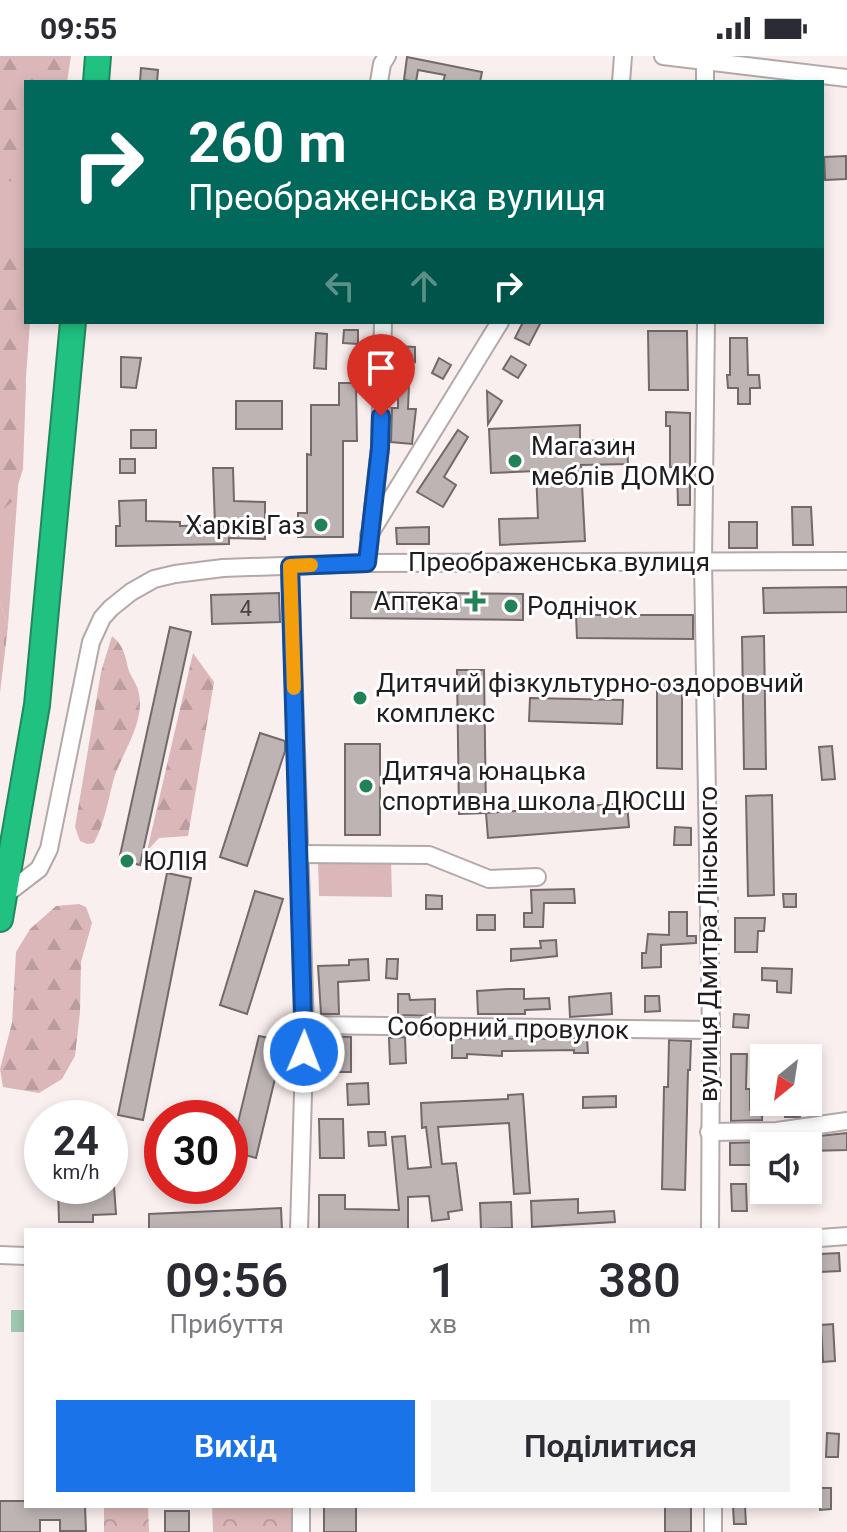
<!DOCTYPE html>
<html lang="uk">
<meta charset="utf-8">
<style>
:root{--surface:#fff;--page:#f2f2f3;--text:#2b2b33;--muted:#7c7c81;--accent:#1a73e8}
body{margin:0;font-family:Roboto,sans-serif;background:var(--page);color:var(--text);height:100vh;display:flex;flex-direction:column;font-size:30px;white-space:nowrap}
*{box-sizing:border-box;margin:0}
p{font-size:26px;color:var(--muted)}
.icon{flex:none;width:44px;height:44px;fill:none;stroke:currentColor;stroke-width:2;stroke-linecap:round;stroke-linejoin:round}
.map{position:relative;flex:1;overflow:hidden}
.drawer{position:absolute;left:24px;top:1172px;width:798px;height:280px;display:flex;flex-direction:column;background:var(--surface);border-radius:0px;box-shadow:0 4px 12px #0003}
.drawer>*{flex:none}
.hud{position:absolute;left:24px;top:24px;width:800px;height:244px;border-radius:0px;box-shadow:0 4px 12px #0003;background:#00695c;color:#fff;overflow:hidden}
.needle{width:52px;rotate:210deg}
.controls{position:absolute;left:750px;top:988px;display:grid;gap:16px}
.controls a{display:grid;place-items:center;width:72px;height:72px;border-radius:0px;background:var(--surface);box-shadow:0 4px 12px #0003;font-size:40px}
.speed{position:absolute;left:24px;top:1044px;display:flex;gap:16px;font-size:40px;font-weight:700;text-align:center}
.speed>*{display:grid;place-content:center;width:104px;height:104px;border-radius:50%;background:var(--surface);box-shadow:0 4px 12px #0003;line-height:1}
.speed small{font-size:20px;font-weight:400}
.speed .limit{border:12px solid #d22;background:#fff;color:#111}
.pin{position:absolute;display:grid;place-items:center;width:68px;height:68px;color:#fff;margin:-82px -34px;border-radius:50% 50% 50% 0;rotate:-45deg;box-shadow:0 0 8px #0007}
.pin .icon{rotate:45deg}
.me{position:absolute;width:88px;margin:-44px;rotate:1deg;stroke-linejoin:round;filter:drop-shadow(0 0 6px #0008)}
.turn{display:flex;align-items:center;gap:28px;height:168px;padding:0 32px;font-size:36px}
.turn .icon{width:104px;height:104px;stroke-width:2.5}
.turn b{display:block;font-size:56px;line-height:68px}
.lanes{display:flex;align-items:center;height:76px;padding:0 32px;background:#0003;justify-content:center;gap:40px;direction:ltr}
.lanes .off{opacity:.35}
.eta{display:flex;justify-content:space-evenly;align-items:center;height:136px;text-align:center}
.eta b{font-size:48px;font-weight:600;line-height:56px}
.button{display:flex;gap:16px;margin-top:auto;padding:16px 32px}
.button a{flex:1;height:92px;border-radius:0px;background:var(--accent);color:#fff;font-size:32px;font-weight:600;line-height:92px;text-align:center}
.button a+a{background:var(--page);color:var(--text)}
.status{display:flex;justify-content:space-between;align-items:center;height:56px;padding:0 40px;background:var(--surface);direction:ltr}
.status svg{height:22px;fill:currentColor}
.map>svg:first-child{display:block}
</style>
<div class="status"><b>09:55</b><svg viewBox="0 0 49 12"><path d="M0 12V9h3v3zM5 12V6h3v6zM10 12V3h3v9zM15 12V0h3v12zM26 1h20v11H26zM47 4h2v5h-2z"/></svg></div>
<div class="map">
<svg width="847" height="1476" viewBox="0 0 847 1476">
<defs>
<pattern id="forest-firs" width="22" height="20" patternUnits="userSpaceOnUse" patternTransform="scale(2)"><rect width="22" height="20" fill="#dbb7b9"/><path d="M5 1l3.5 6h-7zM16 11l3.5 6h-7z" fill="#bc9d9f"/></pattern>
<pattern id="cemetery-stones" width="16" height="16" patternUnits="userSpaceOnUse" patternTransform="scale(2)"><rect width="16" height="16" fill="#dbb7b9"/><path d="M2 7V4a2 2 0 0 1 4 0v3zM10 15v-3a2 2 0 0 1 4 0v3z" fill="#bc9d9f"/></pattern>
<pattern id="park-crowns" width="20" height="18" patternUnits="userSpaceOnUse" patternTransform="scale(2)"><rect width="20" height="18" fill="#dbb7b9"/><path d="M2 6a3 3 0 1 1 6 0M12 15a3 3 0 1 1 6 0" fill="none" stroke="#bc9d9f"/></pattern>
</defs>
<rect width="100%" height="100%" fill="#faefef"/>
<!-- green -->
<g fill="#dbb7b9">
<polygon points="0,5 26,26 26,266 30,266 8,570 0,546"/>
<polygon points="391,801 392,841 319,840 318,803"/>
</g>
<!-- forest -->
<g fill="url(#forest-firs)">
<polygon points="0,0 71,0 67,26 26,26 26,127 0,124"/>
<polygon points="0,180 23,195 26,212 27,266 21,300 26,329 23,413 13,445 0,456"/>
<path d="M 112,580 C 123,589 125,598 128,612 C 130,620 136,626 138,634 C 147,664 123,695 114,722 C 108,744 105,766 94,787 L 87,788 L 80,785 L 75,771 L 101,616 Z"/>
<polygon points="193,597 214,626 188,780 159,782 147,795"/>
<polygon points="79,848 86,851 92,867 81,906 80,956 75,1000 62,1023 39,1037 3,1031 0,1013 12,967 16,896 30,873 56,850"/>
</g>
<!-- cemetery -->
<polygon fill="url(#cemetery-stones)" points="0,546 8,570 0,637"/>
<!-- park -->
<g fill="url(#park-crowns)">
<polygon points="104,1450 148,1450 149,1476 104,1476"/>
<polygon points="212,1450 291,1450 292,1476 213,1476"/>
</g>
<!-- water -->
<rect fill="#a1c9b2" x="11" y="1254" width="15" height="22"/>
<!-- building -->
<g fill="#beb4b4" stroke="#73696a" stroke-width="2">
<polygon points="407,1 482,16 480,26 443,26 445,19 418,14 416,26 404,24"/>
<polygon points="141,12 158,14 157,26 140,26"/>
<polygon points="846,100 846,123 825,124 824,101"/>
<polygon points="523,266 541,266 529,289 515,282"/>
<polygon points="344,274 358,274 358,288 343,287"/>
<polygon points="648,275 687,275 688,334 649,334"/>
<polygon points="316,277 327,278 326,313 314,312"/>
<polygon points="730,282 747,282 748,319 759,319 760,332 750,332 750,348 738,348 738,332 728,332 727,319 730,319"/>
<polygon points="393,290 415,291 415,306 410,303 399,304 399,297 393,293"/>
<polygon points="511,300 526,309 518,322 503,313"/>
<polygon points="121,301 141,302 136,332 121,331"/>
<polygon points="439,302 451,309 443,323 432,317"/>
<polygon points="339,327 356,327 357,385 343,385 343,481 298,481 298,457 307,457 307,398 311,399 311,349 339,349"/>
<polygon points="398,327 409,328 408,353 416,353 412,388 391,386 392,352 398,352"/>
<polygon points="487,335 502,345 488,368"/>
<rect x="236" y="345" width="46" height="28"/>
<polygon points="666,356 690,357 690,449 678,449 677,411 670,411 670,370 666,370"/>
<polygon points="580,369 580,385 627,384 628,408 581,409 585,485 500,489 499,463 538,462 536,415 491,417 489,373"/>
<rect x="131" y="374" width="25" height="18"/>
<polygon points="458,374 468,381 444,421 456,429 443,451 417,436"/>
<rect x="120" y="403" width="15" height="14"/>
<polygon points="213,412 233,412 234,445 265,446 265,483 229,482 229,488 116,490 116,470 120,470 119,445 146,444 146,465 180,466 180,470 215,469"/>
<polygon points="792,451 811,451 813,489 793,489"/>
<rect x="729" y="466" width="28" height="26"/>
<polygon points="429,471 429,488 397,488 396,472"/>
<polygon points="847,531 847,556 764,557 763,532"/>
<polygon points="351,536 523,538 523,564 351,562"/>
<polygon points="279,537 280,566 212,568 211,539"/>
<polygon points="576,559 693,559 693,583 577,582"/>
<polygon points="170,571 191,576 140,809 119,804"/>
<polygon points="764,580 766,713 744,713 742,581"/>
<polygon points="457,614 484,614 486,757 459,758"/>
<polygon points="657,625 682,626 682,713 657,712"/>
<polygon points="530,642 623,644 622,668 529,665"/>
<polygon points="260,677 285,685 285,695 247,810 220,801"/>
<rect x="345" y="688" width="35" height="91"/>
<polygon points="832,690 835,723 822,724 819,691"/>
<polygon points="772,739 774,839 748,840 746,740"/>
<polygon points="627,747 629,771 488,782 486,757"/>
<polygon points="675,771 691,772 691,789 674,789"/>
<polygon points="167,817 191,822 143,1064 118,1059"/>
<polygon points="574,833 575,847 544,847 543,871 524,871 524,857 532,857 531,834"/>
<polygon points="255,835 283,843 247,958 220,949"/>
<polygon points="783,838 796,838 796,851 784,851"/>
<polygon points="426,839 442,840 442,853 426,853"/>
<polygon points="669,856 687,856 687,880 696,880 696,887 661,889 661,911 642,912 642,897 646,897 648,878 669,879"/>
<rect x="477" y="859" width="18" height="15"/>
<polygon points="735,862 765,862 764,875 758,875 757,896 735,896"/>
<polygon points="556,884 557,900 511,905 511,893 541,892 540,885"/>
<polygon points="368,903 369,924 338,926 339,958 321,958 318,910 349,909 349,904"/>
<polygon points="387,903 398,903 397,923 386,922"/>
<polygon points="762,912 792,913 791,937 777,936 777,925 762,924"/>
<polygon points="507,933 524,933 524,943 549,942 550,953 525,954 525,958 478,958 477,935"/>
<polygon points="611,937 612,958 570,961 569,941"/>
<polygon points="398,938 409,938 410,944 435,943 435,960 398,959"/>
<polygon points="645,940 659,940 660,955 645,956"/>
<polygon points="734,958 749,959 748,972 733,971"/>
<polygon points="259,980 284,985 256,1102 231,1095"/>
<polygon points="318,980 351,981 351,1016 318,1016"/>
<polygon points="405,981 406,1007 390,1008 389,982"/>
<polygon points="452,982 587,983 588,997 574,997 574,994 502,995 502,1000 467,998 467,1002 452,1002"/>
<polygon points="669,984 691,985 690,1014 688,1014 685,1134 662,1133 664,1031 668,1031"/>
<polygon points="731,998 747,998 746,1033 750,1033 750,1054 762,1054 762,1064 731,1065"/>
<polygon points="368,1027 369,1048 348,1049 347,1028"/>
<polygon points="523,1038 530,1137 514,1138 509,1067 438,1071 442,1108 456,1107 462,1154 448,1156 449,1163 432,1165 429,1140 408,1141 408,1174 319,1174 319,1139 345,1139 345,1153 399,1154 392,1081 405,1080 408,1113 431,1111 426,1071 422,1072 421,1047 508,1043 508,1039"/>
<polygon points="616,1040 616,1051 583,1052 583,1041"/>
<polygon points="786,1046 802,1046 800,1061 785,1061"/>
<polygon points="319,1063 343,1063 344,1102 320,1102"/>
<polygon points="368,1076 385,1076 386,1089 369,1090"/>
<polygon points="847,1077 847,1094 810,1095 810,1081"/>
<polygon points="760,1086 760,1098 751,1098 751,1109 730,1109 730,1087"/>
<polygon points="731,1128 746,1128 747,1155 732,1155"/>
<polygon points="58,1130 114,1130 116,1158 93,1159 93,1166 59,1166"/>
<polygon points="578,1143 578,1157 614,1155 615,1166 532,1171 531,1145"/>
<polygon points="511,1146 512,1172 481,1173 480,1147"/>
<polygon points="281,1152 282,1174 149,1174 149,1158"/>
<polygon points="839,1197 840,1215 820,1216 820,1198"/>
<polygon points="833,1268 835,1305 823,1306 821,1269"/>
<polygon points="827,1377 839,1378 838,1401 826,1401"/>
<polygon points="820,1432 831,1432 831,1453 820,1454"/>
<polygon points="0,1445 26,1445 26,1450 85,1450 86,1475 60,1475 60,1464 40,1464 40,1476 0,1476"/>
<rect x="324" y="1450" width="32" height="26"/>
<rect x="665" y="1450" width="26" height="26"/>
<polygon points="733,1450 745,1450 746,1468 734,1468"/>
<rect x="165" y="1455" width="24" height="21"/>
</g>
<g fill="none" stroke-linecap="round" stroke-linejoin="round">
<!-- minor casing -->
<g stroke="#b3a9a9" stroke-width="20">
<g id="minor">
<polyline points="663,0 847,22"/>
<polyline points="379,26 382,8 387,0"/>
<polyline points="621,26 623,0"/>
<polyline points="705,26 705,6"/>
<polyline points="706,266 703,506 711,974 710,1174"/>
<polyline points="369,479 500,266"/>
<polyline points="367,507 380,392 383,266"/>
<polyline points="290,510 305,969 299,1174"/>
<polyline points="300,798 429,799 489,823 537,821"/>
<polyline points="5,839 39,813 49,793 91,586 102,562 111,552 131,536 154,523 175,518 223,512 367,507 847,505"/>
<polyline points="305,969 711,974"/>
<polyline points="709,1076 777,1075 847,1065"/>
<polyline points="820,1182 847,1180"/>
<polyline points="0,1199 26,1200"/>
<polyline points="301,1450 301,1476"/>
<polyline points="713,1450 713,1476"/>
</g>
</g>
<!-- highway casing -->
<g stroke="#20885e" stroke-width="28">
<g id="highway">
<polyline points="96,26 98,0"/>
<polyline points="0,863 37,649 73,266"/>
</g>
</g>
<!-- minor -->
<use href="#minor" stroke="#fff" stroke-width="16"/>
<!-- highway -->
<use href="#highway" stroke="#20c181" stroke-width="24"/>
</g>
<g fill="none" stroke-linecap="round" stroke-linejoin="round">
<!-- route casing -->
<g stroke="#114b97" stroke-width="20">
<polyline id="route" points="304,996 290,510 367,507 380,392 381,360"/>
</g>
<!-- route -->
<use href="#route" stroke="#1a73e8" stroke-width="14"/>
<!-- slow -->
<polyline stroke="#f59e0b" stroke-width="14" points="294,632 290,510 311,509"/>
</g>
<!-- markers -->
<g fill="#238158" stroke="#fff" stroke-width="3">
<circle cx="515" cy="405" r="8"/>
<circle cx="321" cy="469" r="8"/>
<path d="M471 533h8v8h8v8h-8v8h-8v-8h-8v-8h8z"/>
<circle cx="511" cy="550" r="8"/>
<circle cx="360" cy="642" r="8"/>
<circle cx="366" cy="730" r="8"/>
<circle cx="127" cy="805" r="8"/>
</g>
<g text-anchor="middle" dominant-baseline="central" stroke-width="6" stroke-linejoin="round" paint-order="stroke">
<!-- number labels -->
<g font-size="22" fill="#484344">
<text x="246" y="552">4</text>
</g>
<!-- poi labels -->
<g font-size="26" fill="#211d1e" stroke="#fff" text-anchor="start">
<text x="531" y="390">Магазин<tspan x="531" dy="30">меблів ДОМКО</tspan></text>
<text x="305" y="469" text-anchor="end">ХарківГаз</text>
<text x="459" y="545" text-anchor="end">Аптека</text>
<text x="527" y="550">Роднічок</text>
<text x="376" y="627">Дитячий фізкультурно-оздоровчий<tspan x="376" dy="30">комплекс</tspan></text>
<text x="382" y="715">Дитяча юнацька<tspan x="382" dy="30">спортивна школа ДЮСШ</tspan></text>
<text x="143" y="805">ЮЛІЯ</text>
</g>
<!-- street labels -->
<g font-size="26" fill="#211d1e" stroke="#fff">
<text x="559" y="506">Преображенська вулиця</text>
<text transform="translate(708 888) rotate(-90)">вулиця Дмитра Лінського</text>
<text transform="translate(508 972) rotate(1)">Соборний провулок</text>
</g>
</g>
</svg>
<div class="controls">
<a><svg class="needle" viewBox="-14 -14 28 28"><path d="M0-13l5 13h-10z" fill="#e53935"/><path d="M0 13l5-13h-10z" fill="#7c7c81"/></svg></a>
<a><svg class="icon" aria-label="sound" viewBox="0 0 24 24"><path d="M4 9h4l5-4v14l-5-4H4zM17 9q2 3 0 6"/></svg></a>
</div>
<div class="speed"><div>24<small>km/h</small></div><div class="limit">30</div></div>
<div class="pin" style="left:381px;top:360px;background:#d93025"><svg class="icon" aria-label="arrive" viewBox="0 0 24 24"><path d="M6 21V4h12l-3 4 3 4H6"/></svg></div>
<svg class="me" style="left:304px;top:996px" viewBox="-20 -20 40 40"><circle r="17" fill="#1a73e8" stroke="#fff" stroke-width="3"/><path d="M0-11L8 9 0 5-8 9z" fill="#fff"/></svg>
<div class="hud">
<div class="turn"><svg class="icon" aria-label="right" viewBox="0 0 24 24"><path d="M7 20v-9h11M14 6l5 5-5 5"/></svg><div><b>260 m</b>Преображенська вулиця</div></div>
<div class="lanes"><svg class="icon off" aria-label="left" viewBox="0 0 24 24"><path d="M17 20v-9H6M10 6l-5 5 5 5"/></svg><svg class="icon off" aria-label="ahead" viewBox="0 0 24 24"><path d="M12 20V5M6 11l6-6 6 6"/></svg><svg class="icon" aria-label="right" viewBox="0 0 24 24"><path d="M7 20v-9h11M14 6l5 5-5 5"/></svg></div>
</div>
<section class="drawer">
<div class="eta">
<div><b>09:56</b><p>Прибуття</p></div>
<div><b>1</b><p>хв</p></div>
<div><b>380</b><p>m</p></div>
</div>
<div class="button"><a>Вихід</a><a>Поділитися</a></div>
</section>
</div>
